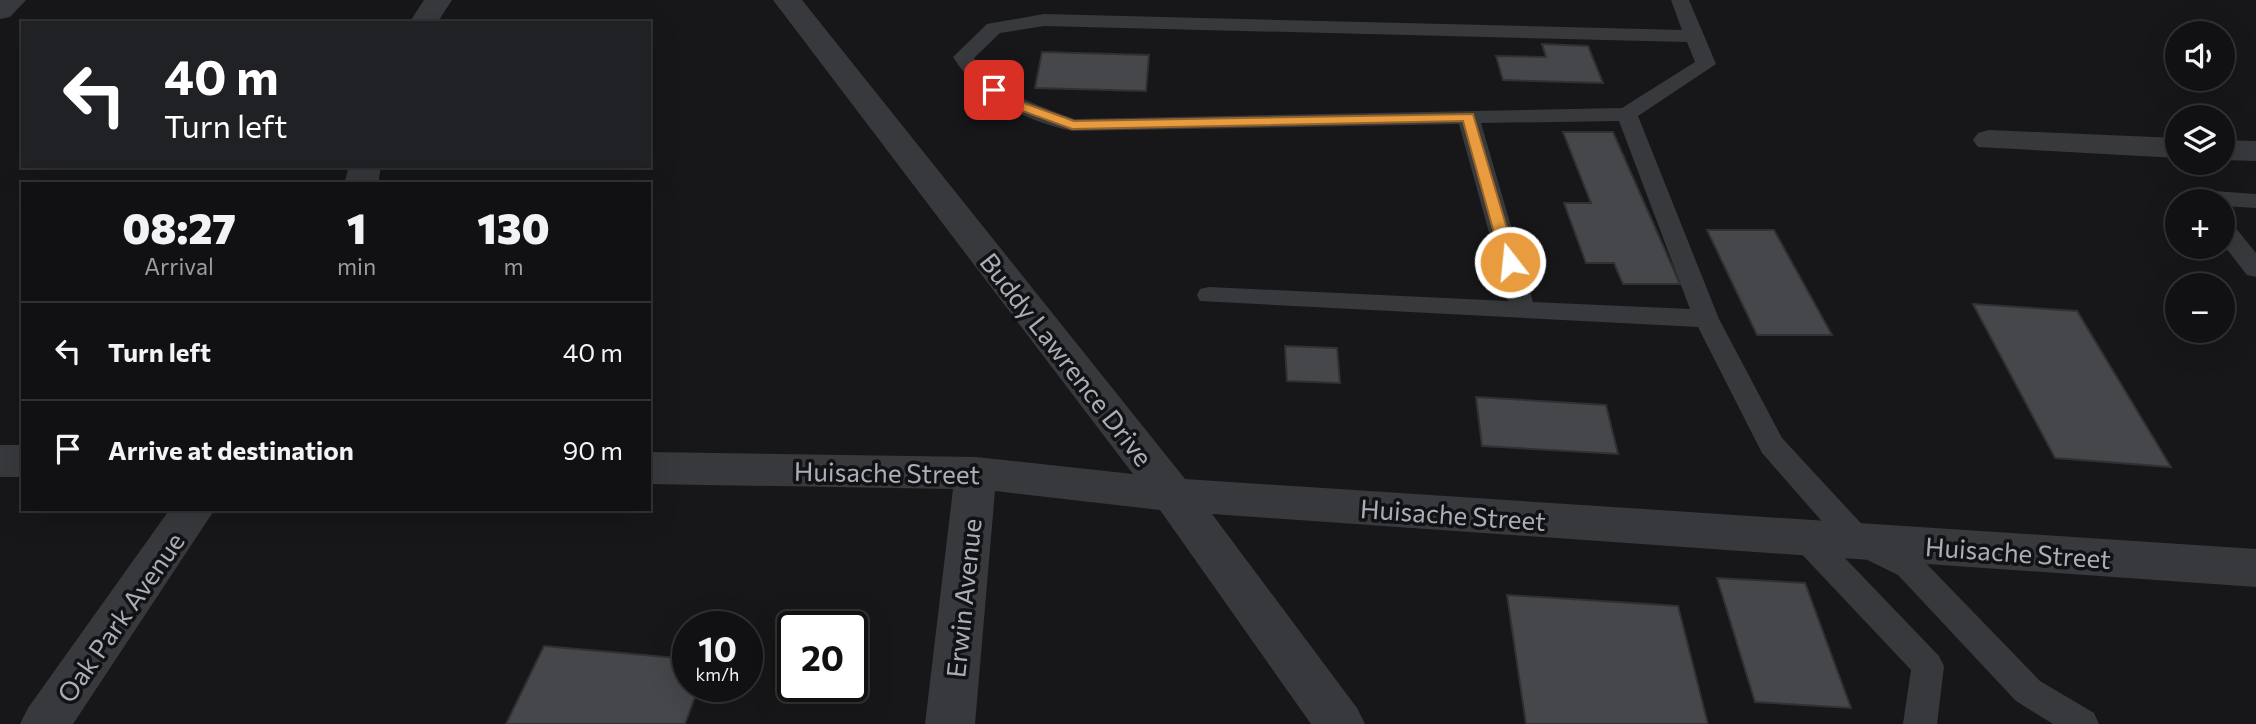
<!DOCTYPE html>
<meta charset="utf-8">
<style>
:root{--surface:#111113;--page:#1e1f21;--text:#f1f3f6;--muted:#9c9da0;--line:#303133}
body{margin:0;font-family:Commissioner,sans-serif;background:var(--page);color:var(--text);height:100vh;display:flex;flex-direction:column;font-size:26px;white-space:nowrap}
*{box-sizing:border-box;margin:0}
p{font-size:23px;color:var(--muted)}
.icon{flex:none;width:38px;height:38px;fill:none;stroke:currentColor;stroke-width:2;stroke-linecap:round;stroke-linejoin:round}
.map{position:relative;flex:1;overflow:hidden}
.sheet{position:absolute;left:21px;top:182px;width:630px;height:329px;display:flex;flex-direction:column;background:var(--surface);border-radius:0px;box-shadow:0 7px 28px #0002,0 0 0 2px var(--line)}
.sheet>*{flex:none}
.hud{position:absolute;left:21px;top:21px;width:630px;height:147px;border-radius:0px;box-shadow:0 7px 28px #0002,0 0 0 2px var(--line);background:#202124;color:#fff;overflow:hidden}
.buttons{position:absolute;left:2165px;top:21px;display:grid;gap:14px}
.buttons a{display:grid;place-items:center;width:70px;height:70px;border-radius:50%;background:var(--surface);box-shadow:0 7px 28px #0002,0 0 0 2px var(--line);font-size:35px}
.speed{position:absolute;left:672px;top:611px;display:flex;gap:14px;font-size:35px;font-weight:700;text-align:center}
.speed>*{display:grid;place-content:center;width:91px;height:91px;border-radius:50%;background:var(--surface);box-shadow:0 7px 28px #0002,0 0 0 2px var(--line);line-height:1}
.speed small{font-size:18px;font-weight:400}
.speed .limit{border:4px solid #111;border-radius:10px;background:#fff;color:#111}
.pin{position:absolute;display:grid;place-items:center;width:60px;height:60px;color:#fff;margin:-30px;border-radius:14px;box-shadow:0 4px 10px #0006}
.me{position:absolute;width:77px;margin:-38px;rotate:344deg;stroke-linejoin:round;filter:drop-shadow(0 0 5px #0008)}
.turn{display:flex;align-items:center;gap:24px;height:147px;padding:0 28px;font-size:32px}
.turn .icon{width:91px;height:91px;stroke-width:2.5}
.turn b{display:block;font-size:49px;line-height:60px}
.eta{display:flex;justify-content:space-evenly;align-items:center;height:119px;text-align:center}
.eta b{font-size:42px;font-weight:800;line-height:49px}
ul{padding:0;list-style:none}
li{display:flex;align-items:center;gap:21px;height:98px;padding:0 28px;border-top:2px solid var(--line)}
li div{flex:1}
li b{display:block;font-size:26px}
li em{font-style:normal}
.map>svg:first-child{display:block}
</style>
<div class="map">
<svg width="2256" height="724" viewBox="0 0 2256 724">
<rect width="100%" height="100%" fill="#171719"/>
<!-- building -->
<g fill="#46474b" stroke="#313134" stroke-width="2">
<polygon points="1542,44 1588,46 1603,83 1503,80 1496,56 1546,57"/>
<polygon points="1042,52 1149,55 1146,91 1035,88"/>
<polygon points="1563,132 1613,132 1680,284 1623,284 1614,263 1586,263 1564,203 1591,203"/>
<polygon points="1707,230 1774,230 1832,335 1757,335"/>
<polygon points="1973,304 2077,311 2171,467 2055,458"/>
<polygon points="1285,346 1337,348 1340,383 1287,381"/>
<polygon points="1476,397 1606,405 1618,454 1482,446"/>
<polygon points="1717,578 1805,583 1851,708 1755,702"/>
<polygon points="1507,595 1678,606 1708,724 1526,724"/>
<polygon points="544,646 688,659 688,686 699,686 685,724 506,724"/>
</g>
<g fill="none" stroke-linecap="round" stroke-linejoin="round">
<!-- service -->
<g fill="#38393d" fill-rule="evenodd">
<path d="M 1671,0 L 1689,0 L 1716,64 L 1638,116 L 1719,319 L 1782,438 L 1869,532 L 1920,557 L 2040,681 L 2094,713 L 2099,724 L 2053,724 L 2016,701 L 1898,575 L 1847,550 L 1762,453 L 1698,327 L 1200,301 L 1197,295 L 1200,289 L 1209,287 L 1508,301 L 1459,124 L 1072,131 C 1025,120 979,99 953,57 L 987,24 L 1044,14 L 1682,30 ZM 1044,26 L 1687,42 L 1695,62 L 1622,108 L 1074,119 C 1037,105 996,93 974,58 L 1000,33 ZM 1619,121 L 1690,309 L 1533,302 L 1481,123 Z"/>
<polygon points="2200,190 2256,194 2256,208 2222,206 2222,201 2191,201 2189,197 2192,192"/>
<polygon points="2222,219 2230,221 2256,253 2256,277 2247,275 2222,243"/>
<polygon points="1806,526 1817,529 1939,656 1944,666 1937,724 1903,724 1911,670 1795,547 1791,538 1795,529"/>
</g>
<!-- minor -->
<g fill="#38393d" fill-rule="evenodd">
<polygon points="0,0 26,0 10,17 0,19"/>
<polygon points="424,0 452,0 437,23 409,23"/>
<polygon points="773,0 802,0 1185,479 2256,549 2256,587 1212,514 1357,708 1365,724 1311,724 1160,510 995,491 975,724 925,724 953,489 649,484 649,452 976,457 1133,474"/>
<polygon points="1989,130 2177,138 2177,158 1978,147 1973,140 1978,133"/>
<polygon points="2222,140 2256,141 2256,161 2222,160"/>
<polygon points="349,166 381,166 378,184 344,184"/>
<rect x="0" y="445" width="23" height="32"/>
<polygon points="170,509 215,509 73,724 20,724 28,708"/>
</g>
</g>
<!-- route -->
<polygon fill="#e89c3f" stroke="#976529" stroke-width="2" points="994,86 1021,102 1074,121 1473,114 1517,262 1510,267 1502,262 1463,121 1072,129 1012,107 990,92 988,90"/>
<g text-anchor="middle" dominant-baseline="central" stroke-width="7" stroke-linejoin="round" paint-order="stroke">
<!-- street labels -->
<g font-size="26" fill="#a9afb8" stroke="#121214">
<text transform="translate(1067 359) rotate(52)">Buddy Lawrence Drive</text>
<text transform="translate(887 472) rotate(1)">Huisache Street</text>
<text transform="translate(1453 514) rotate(4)">Huisache Street</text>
<text transform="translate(2018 552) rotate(4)">Huisache Street</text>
<text transform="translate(963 598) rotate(-84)">Erwin Avenue</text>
<text transform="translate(120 617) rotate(-55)">Oak Park Avenue</text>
</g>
</g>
</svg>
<div class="buttons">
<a><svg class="icon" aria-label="sound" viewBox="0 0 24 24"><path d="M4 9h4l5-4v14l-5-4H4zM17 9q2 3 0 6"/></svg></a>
<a><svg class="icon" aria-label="layers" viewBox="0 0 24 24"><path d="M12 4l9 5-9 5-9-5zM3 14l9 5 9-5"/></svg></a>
<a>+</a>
<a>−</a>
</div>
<div class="speed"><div>10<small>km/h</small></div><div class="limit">20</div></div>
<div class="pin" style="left:994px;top:90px;background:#d93025"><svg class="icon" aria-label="arrive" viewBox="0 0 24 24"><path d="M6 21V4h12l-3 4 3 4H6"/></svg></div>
<svg class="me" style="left:1510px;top:262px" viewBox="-20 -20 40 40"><circle r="17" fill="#e89c3f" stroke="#fff" stroke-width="3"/><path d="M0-11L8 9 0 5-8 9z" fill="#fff"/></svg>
<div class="hud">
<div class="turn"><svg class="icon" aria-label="left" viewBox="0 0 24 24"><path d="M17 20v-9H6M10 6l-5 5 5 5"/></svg><div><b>40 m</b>Turn left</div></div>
</div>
<section class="sheet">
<div class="eta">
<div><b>08:27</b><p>Arrival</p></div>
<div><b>1</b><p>min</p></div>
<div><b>130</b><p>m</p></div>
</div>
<ul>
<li><svg class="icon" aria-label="left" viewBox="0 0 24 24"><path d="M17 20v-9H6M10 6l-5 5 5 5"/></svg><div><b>Turn left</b></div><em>40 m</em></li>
<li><svg class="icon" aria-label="arrive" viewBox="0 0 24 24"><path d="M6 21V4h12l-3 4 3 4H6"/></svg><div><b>Arrive at destination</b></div><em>90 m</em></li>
</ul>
</section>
</div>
